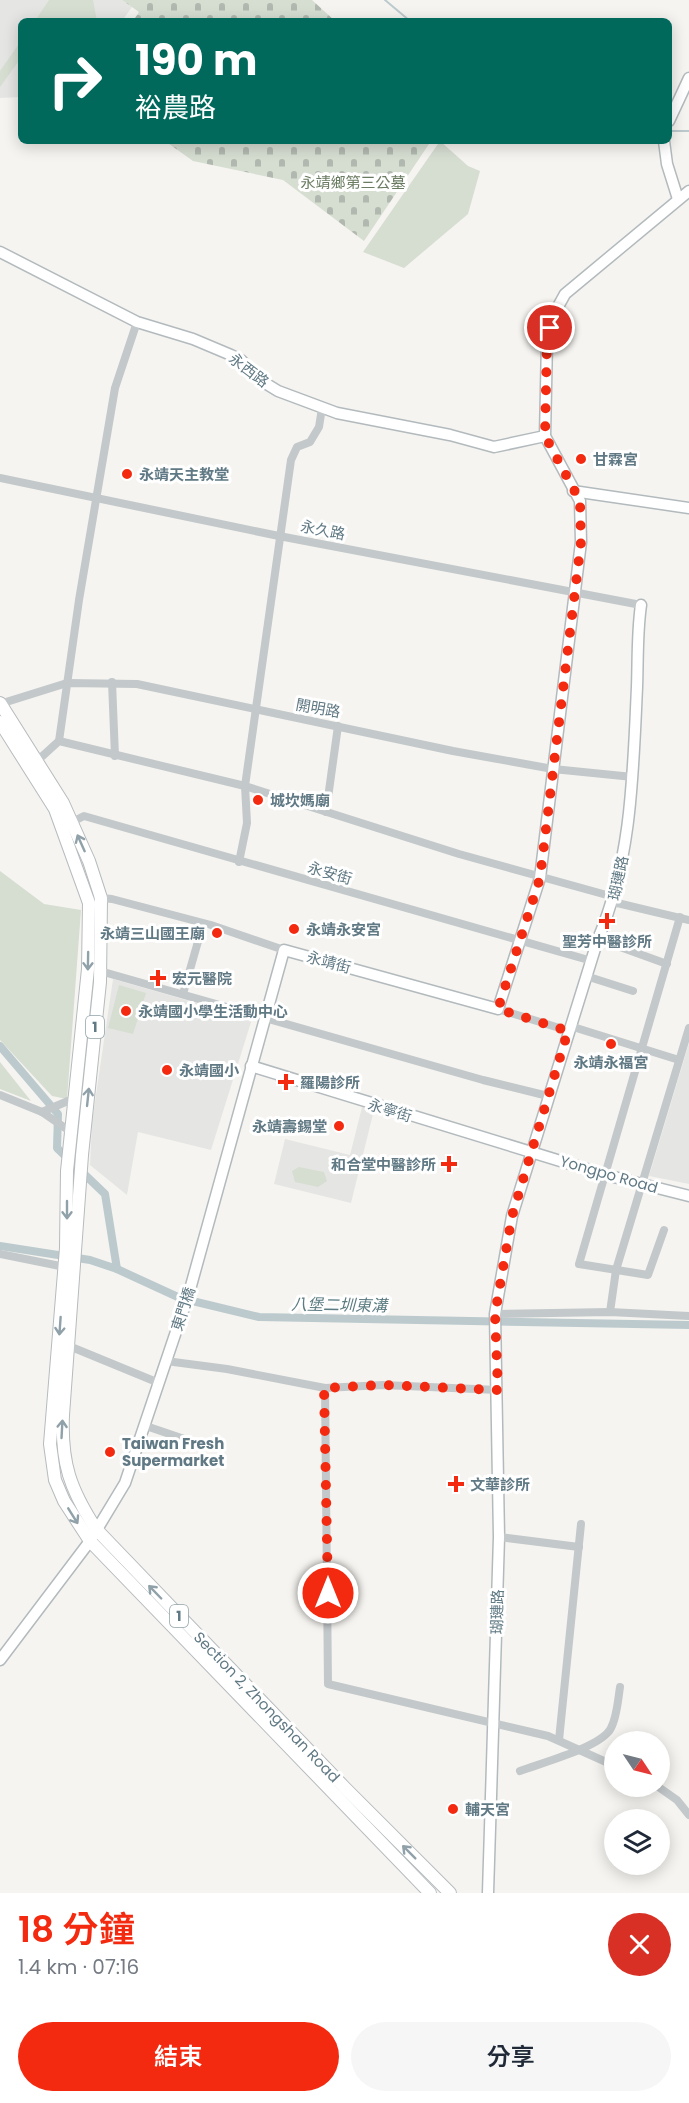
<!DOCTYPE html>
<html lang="zh-TW">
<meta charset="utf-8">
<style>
:root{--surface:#fff;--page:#f6f6f7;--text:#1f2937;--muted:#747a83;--accent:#f42a10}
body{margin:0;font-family:Poppins,"Noto Sans TC",sans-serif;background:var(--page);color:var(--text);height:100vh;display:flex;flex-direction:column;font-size:22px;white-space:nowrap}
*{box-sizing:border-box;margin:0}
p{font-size:20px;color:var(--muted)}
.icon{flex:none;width:33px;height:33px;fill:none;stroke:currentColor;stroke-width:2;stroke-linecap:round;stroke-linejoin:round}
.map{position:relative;height:1893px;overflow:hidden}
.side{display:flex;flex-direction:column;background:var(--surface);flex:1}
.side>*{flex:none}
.top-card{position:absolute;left:18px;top:18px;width:654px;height:126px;border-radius:9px;box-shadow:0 3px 15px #0003;background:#00695c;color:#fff;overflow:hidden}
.needle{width:39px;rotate:125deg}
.tools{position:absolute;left:604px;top:1731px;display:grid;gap:12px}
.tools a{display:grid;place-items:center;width:66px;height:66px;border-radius:50%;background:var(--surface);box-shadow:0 3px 15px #0003;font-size:30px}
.pin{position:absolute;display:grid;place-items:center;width:51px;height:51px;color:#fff;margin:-26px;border:3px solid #fff;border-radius:50%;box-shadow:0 2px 6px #0007}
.me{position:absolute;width:66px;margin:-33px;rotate:0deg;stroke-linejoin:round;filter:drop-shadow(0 0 4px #0008)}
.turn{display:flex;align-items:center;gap:21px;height:126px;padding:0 18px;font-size:27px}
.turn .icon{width:78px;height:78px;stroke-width:2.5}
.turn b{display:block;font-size:42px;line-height:51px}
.round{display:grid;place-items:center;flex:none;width:63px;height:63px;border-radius:32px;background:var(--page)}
.overview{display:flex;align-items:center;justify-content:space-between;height:102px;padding:0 18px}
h1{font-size:36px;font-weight:600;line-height:45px;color:var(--accent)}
.button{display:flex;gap:12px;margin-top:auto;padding:12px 18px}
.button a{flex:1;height:69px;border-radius:36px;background:var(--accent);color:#fff;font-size:24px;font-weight:600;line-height:69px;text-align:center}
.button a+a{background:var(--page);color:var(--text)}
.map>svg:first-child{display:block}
</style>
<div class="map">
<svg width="689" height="1893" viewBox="0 0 689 1893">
<defs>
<pattern id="cemetery-stones" width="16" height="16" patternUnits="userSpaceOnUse" patternTransform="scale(1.5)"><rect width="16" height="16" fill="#d6ddd1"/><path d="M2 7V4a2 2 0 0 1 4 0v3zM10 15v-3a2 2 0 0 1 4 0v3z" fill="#b1b8af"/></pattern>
</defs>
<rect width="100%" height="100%" fill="#f5f4f0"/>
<!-- built -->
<g fill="#e5e6e4">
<polygon points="0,0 122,0 132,7 122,21 21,21 21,97 0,98"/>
<polygon points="113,979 252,1019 211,1150 138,1132 127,1195 90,1165 92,1122"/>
<polygon points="689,1043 689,1184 649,1176"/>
<polygon points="363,1103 375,1106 351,1203 274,1184 285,1139 350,1155"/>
</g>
<!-- green -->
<g fill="#d6ddd1">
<polygon points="49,0 93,0 97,21 35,21"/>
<polygon points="21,41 21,68 18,62 0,87 0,71"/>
<polygon points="440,141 468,166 480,171 468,214 404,268 363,252"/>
<polygon points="0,871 44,904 81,910 67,1099 52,1096 0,1040"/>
<polygon points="119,985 146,993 133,1034 108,1028"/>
<polygon points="0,1062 31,1101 0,1089"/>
<polygon points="299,1167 324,1172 327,1181 318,1187 295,1182 292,1171"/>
</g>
<!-- cemetery -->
<g fill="url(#cemetery-stones)">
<polygon points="122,0 312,0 335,21 133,21 139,12"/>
<polygon points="165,141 431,141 364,241 283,180 193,161"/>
</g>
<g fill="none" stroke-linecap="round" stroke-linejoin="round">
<!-- stream -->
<g stroke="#bccace" stroke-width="2">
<polyline points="385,0 410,21"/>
<polyline points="669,131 689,131"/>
</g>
<!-- canal -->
<g stroke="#bccace" stroke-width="8">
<polyline points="0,1046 58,1114 57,1148 105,1194 117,1269"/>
<polyline points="0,1246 90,1260 117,1269 180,1298 259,1317 689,1325"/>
</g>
<!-- secondary casing -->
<g stroke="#b3babd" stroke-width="13">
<g id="secondary">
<polyline points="669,121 689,78"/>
<polyline points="664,141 667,164 678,199"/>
<polyline points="0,252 137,322 193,339 231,355 241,360 260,380 278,391 337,413 450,435 494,447 545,436"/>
<polyline points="573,491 689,508"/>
<polyline points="251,1066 606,1175 689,1196"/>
<polyline points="0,1660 90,1541 125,1483 189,1293 284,950 498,1009 540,878 581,542 580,501 545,436 547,341 554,314 565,294 689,191"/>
<path d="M 488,1893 L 499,1537 L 495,1314 L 512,1216 L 598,939 C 632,859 633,773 637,687 C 638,660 637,632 641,605"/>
</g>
</g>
<!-- primary casing -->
<g stroke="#b6bbbe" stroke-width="14">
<g id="primary">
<path d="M 0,703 L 63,803 L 89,861 L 101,898 L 100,982 L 82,1155 L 63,1415 C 61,1463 70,1489 96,1529 L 345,1788 L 450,1893"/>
<polyline points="0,722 55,809 89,903 88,969 67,1171 66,1248 50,1444 55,1480 64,1501 90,1541 430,1893"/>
</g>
</g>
<!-- street -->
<g stroke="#c3c8ca" stroke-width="8">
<polyline points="0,478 279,536 641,605"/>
<polyline points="112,682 115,756"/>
<polyline points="0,704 67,683 137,684 453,751 553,769 633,777"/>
<polyline points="59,741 79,600 115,388 137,322"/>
<polyline points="37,761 59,741 245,786 459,854 614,897"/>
<polyline points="326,812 338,726"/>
<polyline points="70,823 84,816 592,961"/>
<polyline points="239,862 247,823 245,786 291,460 297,447 310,442 319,427 322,408"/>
<polyline points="613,902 689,920"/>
<polyline points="89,903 101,898 112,899 211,925 284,950"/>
<polyline points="598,939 667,964"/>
<polyline points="100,971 483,1080 548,1096"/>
<polyline points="586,976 633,991"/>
<polyline points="183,994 203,924"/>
<polyline points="498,1009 569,1031"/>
<polyline points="570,1026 679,1060"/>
<polyline points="0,1095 42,1112 71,1132"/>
<polyline points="42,1112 75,1098"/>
<polyline points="664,1230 648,1275 579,1264 680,917"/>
<polyline points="0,1254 65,1267"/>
<polyline points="610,1312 616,1270 689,1028"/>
<polyline points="495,1314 610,1312 689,1316"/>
<polyline points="69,1346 159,1383"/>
<polyline points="166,1361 227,1369 325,1388 383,1385 498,1390"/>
<polyline points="325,1388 328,1684 548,1736 615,1766"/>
<polyline points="146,1426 199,1444"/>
<polyline points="499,1537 579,1547"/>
<polyline points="559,1740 581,1524"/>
<path d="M 520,1771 C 541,1763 602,1747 611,1728 C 617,1717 618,1700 620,1687"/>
<polyline points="657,1786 677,1800 689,1815"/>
</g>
<!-- secondary -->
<use href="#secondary" stroke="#fff" stroke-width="10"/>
<!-- primary -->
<use href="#primary" stroke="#fff" stroke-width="12"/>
</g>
<!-- one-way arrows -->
<defs><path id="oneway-shaft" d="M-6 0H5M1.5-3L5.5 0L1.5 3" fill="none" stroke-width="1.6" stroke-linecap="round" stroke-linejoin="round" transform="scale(1.5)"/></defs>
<g stroke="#90a1a9">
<use href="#oneway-shaft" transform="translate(81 843) rotate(-114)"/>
<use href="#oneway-shaft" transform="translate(88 961) rotate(91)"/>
<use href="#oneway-shaft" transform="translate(88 1097) rotate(-84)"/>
<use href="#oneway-shaft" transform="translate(67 1210) rotate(90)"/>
<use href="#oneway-shaft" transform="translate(60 1326) rotate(94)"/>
<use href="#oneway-shaft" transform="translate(62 1429) rotate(-87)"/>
<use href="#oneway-shaft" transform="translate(73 1516) rotate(58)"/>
<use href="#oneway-shaft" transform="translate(155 1592) rotate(-134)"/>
<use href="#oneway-shaft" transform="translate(409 1852) rotate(-135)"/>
</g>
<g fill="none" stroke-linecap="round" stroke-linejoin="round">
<!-- route -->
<polyline stroke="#f42a10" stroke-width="10" stroke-dasharray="0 18" points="328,1593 324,1388 383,1385 498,1390 495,1314 512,1216 568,1031 498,1009 540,878 581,542 580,501 545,436 547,341 550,328"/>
</g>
<!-- markers -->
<g fill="#f42a10" stroke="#fff" stroke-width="2">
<circle cx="581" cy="459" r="6"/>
<circle cx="127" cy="474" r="6"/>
<circle cx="258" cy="800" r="6"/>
<path d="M604 912h6v6h6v6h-6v6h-6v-6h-6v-6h6z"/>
<circle cx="294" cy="929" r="6"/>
<circle cx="217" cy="933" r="6"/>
<path d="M155 969h6v6h6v6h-6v6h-6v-6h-6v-6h6z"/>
<circle cx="126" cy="1011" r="6"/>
<circle cx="611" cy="1044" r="6"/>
<circle cx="167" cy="1070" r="6"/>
<path d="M283 1073h6v6h6v6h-6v6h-6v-6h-6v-6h6z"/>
<circle cx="339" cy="1126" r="6"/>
<path d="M446 1155h6v6h6v6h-6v6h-6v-6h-6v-6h6z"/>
<circle cx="110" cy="1452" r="6"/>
<path d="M453 1475h6v6h6v6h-6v6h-6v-6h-6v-6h6z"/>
<circle cx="453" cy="1809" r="6"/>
</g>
<g text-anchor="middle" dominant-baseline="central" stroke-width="6" stroke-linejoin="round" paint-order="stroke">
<!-- shield labels -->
<g fill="#fff" stroke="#90a1a9" stroke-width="1.5">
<rect x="86" y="1016" width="18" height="22" rx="4.5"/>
<rect x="170" y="1605" width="18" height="22" rx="4.5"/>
</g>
<g font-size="14" font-weight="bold" fill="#607984">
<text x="95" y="1027">1</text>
<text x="179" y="1616">1</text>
</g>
<!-- park labels -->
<g font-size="15" fill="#697b60" stroke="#fff">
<text x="353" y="182">永靖鄉第三公墓</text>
</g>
<!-- street labels -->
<g font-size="15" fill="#607984" stroke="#fff">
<text transform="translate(249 370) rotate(37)">永西路</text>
<text transform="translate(323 530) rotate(11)">永久路</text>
<text transform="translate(318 708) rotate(10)">開明路</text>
<text transform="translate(330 873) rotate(16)">永安街</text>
<text transform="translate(618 878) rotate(-78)">瑚璉路</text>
<text transform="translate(329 962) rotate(15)">永靖街</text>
<text transform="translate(390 1110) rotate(17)">永寧街</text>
<text transform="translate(609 1174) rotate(16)">Yongpo Road</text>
<text transform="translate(183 1309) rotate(-72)">東門橋</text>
<text transform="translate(497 1612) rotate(-89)">瑚璉路</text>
<text transform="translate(267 1707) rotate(46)">Section 2, Zhongshan Road</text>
</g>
<!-- poi labels -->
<g font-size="15" font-weight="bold" fill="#607984" stroke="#fff" text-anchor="start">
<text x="593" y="459">甘霖宮</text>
<text x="139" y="474">永靖天主教堂</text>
<text x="270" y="800">城坎媽廟</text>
<text x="306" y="929">永靖永安宮</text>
<text x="205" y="933" text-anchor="end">永靖三山國王廟</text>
<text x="607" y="941" text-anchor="middle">聖芳中醫診所</text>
<text x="172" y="978">宏元醫院</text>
<text x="138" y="1011">永靖國小學生活動中心</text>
<text x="611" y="1062" text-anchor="middle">永靖永福宮</text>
<text x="179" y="1070">永靖國小</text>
<text x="300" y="1082">羅陽診所</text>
<text x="327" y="1126" text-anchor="end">永靖壽錫堂</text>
<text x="436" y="1164" text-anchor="end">和合堂中醫診所</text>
<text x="122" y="1443">Taiwan Fresh<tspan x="122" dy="17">Supermarket</tspan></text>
<text x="470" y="1484">文華診所</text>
<text x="465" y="1809">輔天宮</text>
</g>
<!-- water labels -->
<g font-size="16" font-style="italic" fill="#5c7c82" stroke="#fff">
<text transform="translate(339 1305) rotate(1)">八堡二圳東溝</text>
</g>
</g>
</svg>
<div class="tools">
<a><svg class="needle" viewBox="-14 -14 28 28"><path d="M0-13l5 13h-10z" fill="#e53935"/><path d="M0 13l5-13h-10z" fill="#747a83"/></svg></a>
<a><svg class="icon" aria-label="layers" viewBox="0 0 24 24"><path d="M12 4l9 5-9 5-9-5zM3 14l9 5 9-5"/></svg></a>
</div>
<div class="pin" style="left:550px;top:328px;background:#d93025"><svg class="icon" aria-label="arrive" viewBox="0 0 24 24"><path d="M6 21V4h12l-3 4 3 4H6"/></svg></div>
<svg class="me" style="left:328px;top:1593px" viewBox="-20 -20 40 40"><circle r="17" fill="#f42a10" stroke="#fff" stroke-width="3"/><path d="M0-11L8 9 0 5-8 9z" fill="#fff"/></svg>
<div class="top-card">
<div class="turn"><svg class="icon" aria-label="right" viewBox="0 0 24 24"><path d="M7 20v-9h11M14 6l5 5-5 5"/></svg><div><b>190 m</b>裕農路</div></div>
</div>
</div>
<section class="side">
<div class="overview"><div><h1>18 分鐘</h1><p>1.4 km · 07:16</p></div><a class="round" style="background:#d93025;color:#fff"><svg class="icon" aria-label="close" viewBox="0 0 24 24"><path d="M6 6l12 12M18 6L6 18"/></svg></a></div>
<div class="button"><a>結束</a><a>分享</a></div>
</section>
